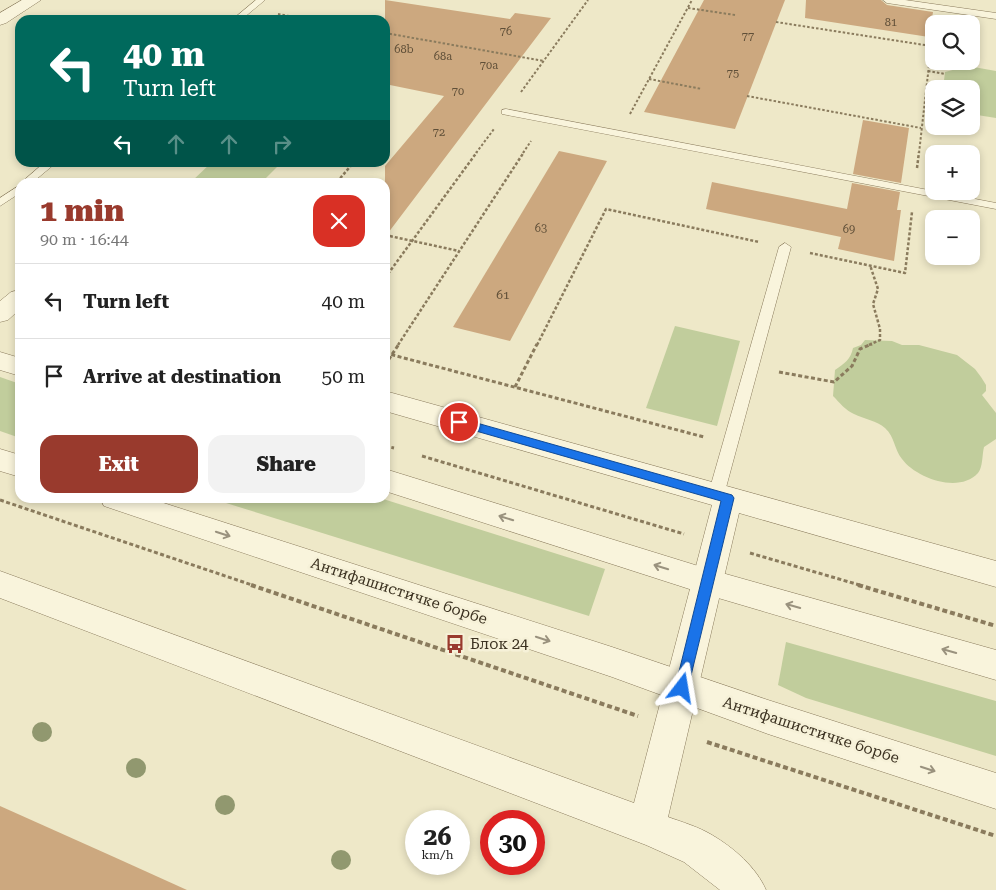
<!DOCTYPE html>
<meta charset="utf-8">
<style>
:root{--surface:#fff;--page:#f2f2f2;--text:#222;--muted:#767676;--line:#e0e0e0;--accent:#993a2d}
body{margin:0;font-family:"Roboto Serif",serif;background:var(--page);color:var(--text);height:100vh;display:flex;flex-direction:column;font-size:19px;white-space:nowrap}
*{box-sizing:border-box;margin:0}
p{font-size:16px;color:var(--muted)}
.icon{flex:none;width:28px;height:28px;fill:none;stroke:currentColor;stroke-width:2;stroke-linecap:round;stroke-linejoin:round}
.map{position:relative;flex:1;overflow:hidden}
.side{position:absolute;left:15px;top:178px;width:375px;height:325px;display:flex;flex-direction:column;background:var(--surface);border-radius:15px;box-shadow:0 2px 8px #0003}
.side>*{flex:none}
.hud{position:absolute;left:15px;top:15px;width:375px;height:152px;border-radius:15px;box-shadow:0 2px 8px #0003;background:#00695c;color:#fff;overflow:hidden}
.tools{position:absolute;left:925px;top:15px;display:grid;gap:10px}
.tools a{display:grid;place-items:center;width:55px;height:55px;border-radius:10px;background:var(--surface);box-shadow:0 2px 8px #0003;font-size:25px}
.speed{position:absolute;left:405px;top:810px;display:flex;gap:10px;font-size:25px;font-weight:700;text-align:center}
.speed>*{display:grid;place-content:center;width:65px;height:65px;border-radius:50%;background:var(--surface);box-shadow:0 2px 8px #0003;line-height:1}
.speed small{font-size:12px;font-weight:400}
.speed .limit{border:8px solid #d22;background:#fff;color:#111}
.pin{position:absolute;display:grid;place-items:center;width:42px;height:42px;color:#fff;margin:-21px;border:2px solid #fff;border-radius:50%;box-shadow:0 1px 5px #0007}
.me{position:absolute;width:55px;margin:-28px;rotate:14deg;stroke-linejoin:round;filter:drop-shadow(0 0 4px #0008)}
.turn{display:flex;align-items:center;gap:18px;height:105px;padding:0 25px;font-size:22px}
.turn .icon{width:65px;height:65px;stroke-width:2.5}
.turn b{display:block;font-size:35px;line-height:42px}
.lanes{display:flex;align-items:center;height:48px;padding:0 25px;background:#0003;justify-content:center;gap:25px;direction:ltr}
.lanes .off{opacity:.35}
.round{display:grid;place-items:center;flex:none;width:52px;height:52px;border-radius:15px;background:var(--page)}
.head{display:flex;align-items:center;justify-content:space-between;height:85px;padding:0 25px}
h1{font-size:30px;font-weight:800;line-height:38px;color:var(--accent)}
.action{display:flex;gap:10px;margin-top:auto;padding:10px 25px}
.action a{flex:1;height:58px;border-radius:15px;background:var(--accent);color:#fff;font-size:20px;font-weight:800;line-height:58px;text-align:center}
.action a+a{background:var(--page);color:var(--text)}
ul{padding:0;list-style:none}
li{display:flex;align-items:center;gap:15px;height:75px;padding:0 25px;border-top:1px solid var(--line)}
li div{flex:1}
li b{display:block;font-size:19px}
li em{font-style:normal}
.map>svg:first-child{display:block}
</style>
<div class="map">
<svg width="996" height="890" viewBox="0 0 996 890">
<rect width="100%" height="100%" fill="#eee8c8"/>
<!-- green -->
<g fill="#c1cd9c">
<polygon points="968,66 996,71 996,118 971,114 971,89 943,89 945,72"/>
<polygon points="212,162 258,163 277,167 262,182 191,182"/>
<polygon points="675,326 740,341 717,426 646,408"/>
<path d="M 865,340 L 892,341 L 902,345 L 919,345 L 957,355 L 975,369 L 981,377 L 986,385 L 986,391 L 982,395 L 996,413 L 996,439 L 984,447 C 982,455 983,467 978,473 C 959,494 916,478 902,459 C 894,449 895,437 885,428 C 877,421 864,419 854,414 C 846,411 839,402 833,396 L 835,370 C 844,364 851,359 853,348 L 861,345 Z"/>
<polygon points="0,377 20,384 20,438 0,431"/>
<polygon points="210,498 380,498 605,569 589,616"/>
<polygon points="786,642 996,701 996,756 806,698 778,685"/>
</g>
<!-- building -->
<g fill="#cca87f">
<polygon points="385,0 510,19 515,13 551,18 385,237 385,166 444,96 385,84"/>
<polygon points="704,0 785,0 735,129 644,112"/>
<polygon points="806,0 881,0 887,5 933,12 929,37 805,18"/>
<polygon points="863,120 909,128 901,183 853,174"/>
<polygon points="559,151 607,161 510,341 453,327"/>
<polygon points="712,182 847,209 852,183 900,192 897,210 901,210 894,261 838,249 841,237 706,209"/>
<polygon points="0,806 114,857 187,890 0,890"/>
</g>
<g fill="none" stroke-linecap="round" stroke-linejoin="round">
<!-- service casing -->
<g stroke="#8a7b5d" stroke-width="1">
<g id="service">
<polygon points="256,0 265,0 241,20 232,20"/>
<polygon points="883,0 905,0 996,13 996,19 887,3"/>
<polygon points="506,109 996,203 996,209 502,114 502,110"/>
<polygon points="45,162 57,162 33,182 22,182"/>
<polygon points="20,185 20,193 0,206 0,198"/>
<polygon points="785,243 791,247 724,495 722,499 716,501 710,499 708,495 779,247"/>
</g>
</g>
<!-- minor casing -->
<g stroke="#8a7b5d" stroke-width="1">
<g id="minor">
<polygon points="22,0 41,0 6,23 0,25 0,13"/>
<polygon points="20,290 20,309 8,320 0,322 0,301 11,292"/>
<path d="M 385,391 L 996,561 L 996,587 L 739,513 L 668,817 C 682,822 699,827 712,835 C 734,848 756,867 766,890 L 720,890 L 684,862 L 646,845 L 0,598 L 0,571 L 634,803 L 712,505 L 385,411 Z"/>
</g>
</g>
<!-- tertiary casing -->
<g stroke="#8a7b5d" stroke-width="1">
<g id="tertiary">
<polygon points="0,352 20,358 20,376 0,370"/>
<polygon points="0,449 20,455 20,477 0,471"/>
<polygon points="385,469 708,569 996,650 996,680 708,595 385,491"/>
<polygon points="100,498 148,498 612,647 768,700 996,773 996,809 768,734 612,677 104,506"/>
</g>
</g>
<!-- path-far3 -->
<g stroke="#8a7b5d" stroke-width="2" stroke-dasharray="2.5 2" stroke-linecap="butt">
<polyline points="688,8 735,15"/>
<polyline points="278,14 311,20"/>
<polyline points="776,22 931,46"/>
<polyline points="385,33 544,61"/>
<polyline points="928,71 945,74"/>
<polyline points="649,79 702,89"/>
<polyline points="521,92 588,0"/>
<polyline points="747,96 921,128"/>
<polyline points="925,100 934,102"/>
<polyline points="630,114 692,0"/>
<polyline points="476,153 494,129"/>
<polyline points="523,153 531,141"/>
<polyline points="919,153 933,30"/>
</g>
<!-- path-far2 -->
<g stroke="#8a7b5d" stroke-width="2.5" stroke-dasharray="3 2" stroke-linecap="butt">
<polyline points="917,168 919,152"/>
<polyline points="337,182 354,162"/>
<polyline points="385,235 459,251"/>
<polyline points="810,253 905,273 912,212"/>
<polyline points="385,278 477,152"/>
<polyline points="398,345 524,152"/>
<polyline points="537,345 606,209 759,242"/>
<polyline points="869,345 880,340 880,329 873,304 878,289 870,265"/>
</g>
<!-- path-far1 -->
<g stroke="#8a7b5d" stroke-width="3" stroke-dasharray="4 2.5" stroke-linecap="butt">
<polyline points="385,353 704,437"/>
<polyline points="385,365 399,344"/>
<polyline points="779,372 834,382 852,366 860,349 872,344"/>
<polyline points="515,387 537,344"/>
<polyline points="385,446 394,448"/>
<polyline points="422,456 684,534"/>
<polyline points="0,500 255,586"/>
<polyline points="750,553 863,586"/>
</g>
<!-- path -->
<g stroke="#8a7b5d" stroke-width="4" stroke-dasharray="5 3" stroke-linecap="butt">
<polyline points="251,585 638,716"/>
<polyline points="858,585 996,626"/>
<polyline points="707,742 996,836"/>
</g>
<!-- service -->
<use href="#service" fill="#f9f4dc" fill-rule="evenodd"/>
<!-- minor -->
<use href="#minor" fill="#f9f4dc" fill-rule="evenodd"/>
<!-- tertiary -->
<use href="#tertiary" fill="#f9f4dc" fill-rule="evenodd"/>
</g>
<!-- trees -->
<g fill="#91986f">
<circle cx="42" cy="732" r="10"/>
<circle cx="136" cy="768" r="10"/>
<circle cx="225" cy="805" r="10"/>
<circle cx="341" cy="860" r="10"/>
</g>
<!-- one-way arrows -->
<defs><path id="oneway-shaft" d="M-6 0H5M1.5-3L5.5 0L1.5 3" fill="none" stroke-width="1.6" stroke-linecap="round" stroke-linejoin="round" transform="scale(1.25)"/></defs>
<g stroke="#9a927e">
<use href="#oneway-shaft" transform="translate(506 518) rotate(-163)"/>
<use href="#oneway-shaft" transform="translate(223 534) rotate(18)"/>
<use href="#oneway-shaft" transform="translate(661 567) rotate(-163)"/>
<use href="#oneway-shaft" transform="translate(793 606) rotate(-164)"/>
<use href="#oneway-shaft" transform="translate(543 639) rotate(18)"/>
<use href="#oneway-shaft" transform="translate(949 651) rotate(-164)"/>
<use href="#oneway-shaft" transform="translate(928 769) rotate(18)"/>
</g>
<!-- route -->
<polygon fill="#1a73e8" stroke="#114b97" points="459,418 732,495 734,498 687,692 682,694 677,692 675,688 721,501 455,425 453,422"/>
<!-- icons -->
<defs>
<g id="bus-bare" transform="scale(1.5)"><path d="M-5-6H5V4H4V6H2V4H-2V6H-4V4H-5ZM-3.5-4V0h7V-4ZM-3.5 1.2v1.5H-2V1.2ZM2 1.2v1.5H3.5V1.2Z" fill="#993a2d" stroke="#f6f1d8" stroke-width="2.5" paint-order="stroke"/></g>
</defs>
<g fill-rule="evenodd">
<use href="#bus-bare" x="455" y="644"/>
</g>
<g text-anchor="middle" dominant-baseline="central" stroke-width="5" stroke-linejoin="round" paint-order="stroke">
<!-- far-number labels -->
<g font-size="11" fill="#5f4f38">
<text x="891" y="22">81</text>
<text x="506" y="31">76</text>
<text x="748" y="36">77</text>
<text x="404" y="49">68b</text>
<text x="443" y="56">68a</text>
<text x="489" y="65">70a</text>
<text x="733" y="73">75</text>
<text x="458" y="91">70</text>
<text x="439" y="132">72</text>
<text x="541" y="228">63</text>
<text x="849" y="229">69</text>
</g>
<!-- number labels -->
<g font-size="12" fill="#5f4f38">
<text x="503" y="295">61</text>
</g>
<!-- street labels -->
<g font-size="15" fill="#3b3120" stroke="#f6f1d8">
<text transform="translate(399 591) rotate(18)">Антифашистичке борбе</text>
<text transform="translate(811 730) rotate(18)">Антифашистичке борбе</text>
</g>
<!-- poi labels -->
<g font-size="15" fill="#3b3120" stroke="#f6f1d8" text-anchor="start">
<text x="470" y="644">Блок 24</text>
</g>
</g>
</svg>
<div class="tools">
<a><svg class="icon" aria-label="search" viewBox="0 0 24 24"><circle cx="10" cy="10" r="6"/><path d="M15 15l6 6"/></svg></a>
<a><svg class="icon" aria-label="layers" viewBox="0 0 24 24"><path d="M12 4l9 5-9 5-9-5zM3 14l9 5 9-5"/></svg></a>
<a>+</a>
<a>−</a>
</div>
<div class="speed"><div>26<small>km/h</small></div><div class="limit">30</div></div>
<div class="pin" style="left:459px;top:422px;background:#d93025"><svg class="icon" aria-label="arrive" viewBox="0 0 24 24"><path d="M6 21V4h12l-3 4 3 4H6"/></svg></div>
<svg class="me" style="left:682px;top:688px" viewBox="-20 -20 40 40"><path d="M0-17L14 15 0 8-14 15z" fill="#1a73e8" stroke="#fff" stroke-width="4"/></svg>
<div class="hud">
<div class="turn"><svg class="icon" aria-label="left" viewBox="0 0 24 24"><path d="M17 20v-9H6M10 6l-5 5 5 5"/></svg><div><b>40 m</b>Turn left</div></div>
<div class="lanes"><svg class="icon" aria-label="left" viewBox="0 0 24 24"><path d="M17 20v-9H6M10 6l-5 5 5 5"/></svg><svg class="icon off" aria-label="ahead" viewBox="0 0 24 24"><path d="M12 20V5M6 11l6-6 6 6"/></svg><svg class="icon off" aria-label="ahead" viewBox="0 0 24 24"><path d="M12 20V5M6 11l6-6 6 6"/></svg><svg class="icon off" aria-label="right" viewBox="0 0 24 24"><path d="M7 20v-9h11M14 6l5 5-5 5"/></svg></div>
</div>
<section class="side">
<div class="head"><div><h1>1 min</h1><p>90 m · 16:44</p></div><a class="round" style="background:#d93025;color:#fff"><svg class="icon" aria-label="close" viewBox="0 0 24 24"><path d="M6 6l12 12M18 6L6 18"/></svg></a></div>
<ul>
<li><svg class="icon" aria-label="left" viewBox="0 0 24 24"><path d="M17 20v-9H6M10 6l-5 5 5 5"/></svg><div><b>Turn left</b></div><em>40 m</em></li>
<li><svg class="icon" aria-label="arrive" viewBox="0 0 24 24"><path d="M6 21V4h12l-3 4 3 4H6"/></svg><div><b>Arrive at destination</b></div><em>50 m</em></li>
</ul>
<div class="action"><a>Exit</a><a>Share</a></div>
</section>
</div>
